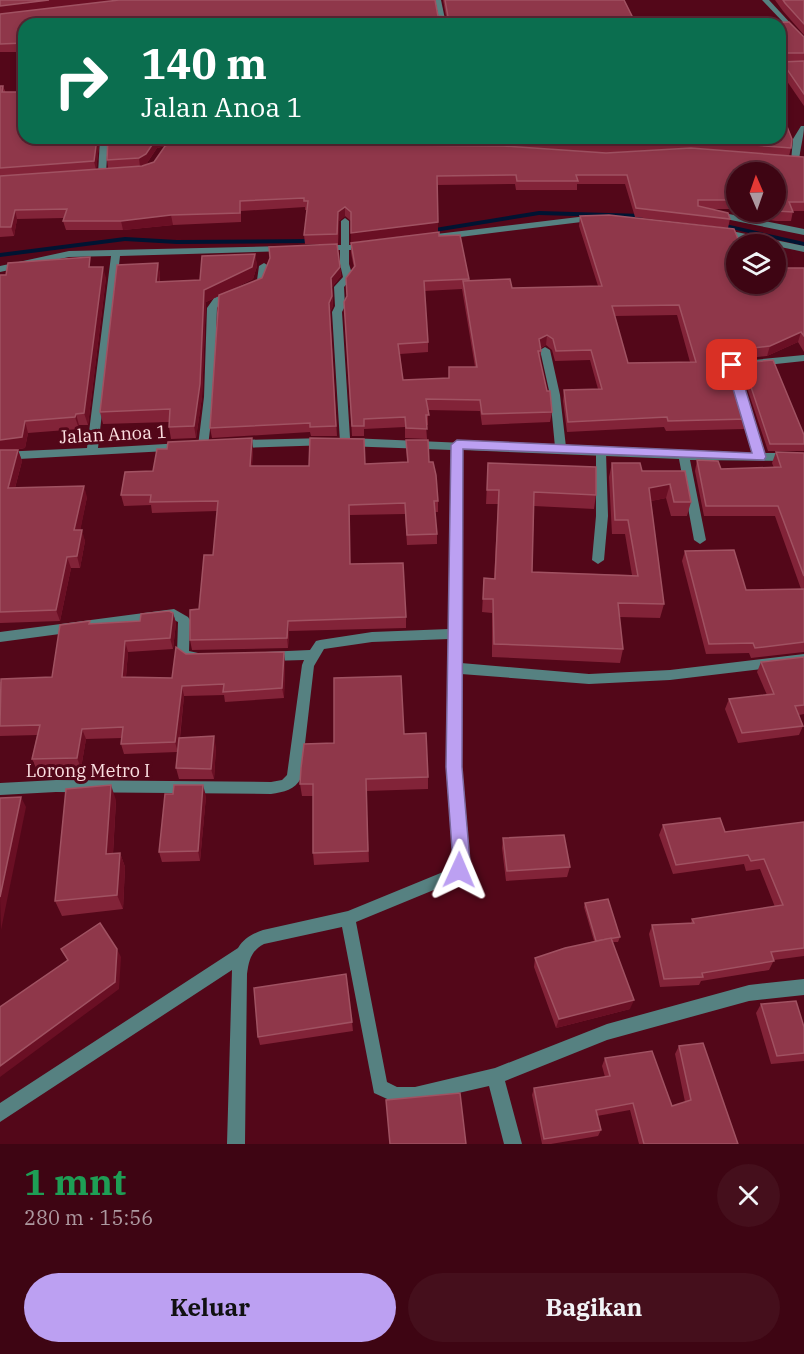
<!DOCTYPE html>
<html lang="id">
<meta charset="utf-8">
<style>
:root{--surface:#3e0513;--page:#450f1c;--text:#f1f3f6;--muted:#ad99a0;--line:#572633;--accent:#bca0f2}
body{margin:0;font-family:"IBM Plex Serif",serif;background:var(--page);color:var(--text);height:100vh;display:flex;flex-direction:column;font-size:22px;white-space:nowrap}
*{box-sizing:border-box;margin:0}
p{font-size:20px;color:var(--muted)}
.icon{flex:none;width:33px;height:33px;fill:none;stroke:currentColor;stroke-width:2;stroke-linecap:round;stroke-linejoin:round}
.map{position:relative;height:1144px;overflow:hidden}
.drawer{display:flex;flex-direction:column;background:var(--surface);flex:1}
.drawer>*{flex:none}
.banner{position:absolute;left:18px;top:18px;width:768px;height:126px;border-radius:18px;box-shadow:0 3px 9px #0003,0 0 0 2px var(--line);background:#0b6e4f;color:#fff;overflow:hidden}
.needle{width:39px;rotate:358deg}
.fabs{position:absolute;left:726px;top:162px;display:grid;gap:12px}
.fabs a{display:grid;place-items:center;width:60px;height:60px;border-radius:50%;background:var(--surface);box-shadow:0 3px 9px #0003,0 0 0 2px var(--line);font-size:30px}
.pin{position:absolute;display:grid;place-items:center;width:51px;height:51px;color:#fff;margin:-26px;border-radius:12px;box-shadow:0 3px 9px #0006}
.me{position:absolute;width:66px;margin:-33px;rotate:1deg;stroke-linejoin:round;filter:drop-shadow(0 0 4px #0008)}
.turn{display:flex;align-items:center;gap:21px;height:126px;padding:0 24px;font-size:27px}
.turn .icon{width:78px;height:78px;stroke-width:2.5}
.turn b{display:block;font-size:42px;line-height:51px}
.round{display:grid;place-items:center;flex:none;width:63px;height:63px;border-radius:32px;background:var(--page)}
.head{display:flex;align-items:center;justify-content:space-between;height:102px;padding:0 24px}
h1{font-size:36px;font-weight:800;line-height:45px;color:#1e9e55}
.action{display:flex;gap:12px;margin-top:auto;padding:12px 24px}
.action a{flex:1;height:69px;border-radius:36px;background:var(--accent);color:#111;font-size:24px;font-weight:800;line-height:69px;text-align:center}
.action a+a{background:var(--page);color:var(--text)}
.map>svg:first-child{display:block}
</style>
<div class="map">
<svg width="804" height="1144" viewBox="0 0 804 1144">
<rect width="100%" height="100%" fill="#530719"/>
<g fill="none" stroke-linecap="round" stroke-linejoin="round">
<!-- stream -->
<g fill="#001432" fill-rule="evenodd">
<polygon points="539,211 643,214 646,216 643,218 539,215 429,233 426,231 429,229"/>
<polygon points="721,223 804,242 804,246 719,226 718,225"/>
<polygon points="125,237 177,240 312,239 315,241 312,243 177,244 125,241 0,257 0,253"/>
</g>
<!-- lane -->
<polygon fill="#568181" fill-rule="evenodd" points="601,448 606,452 608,516 604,560 598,564 592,560 596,516 596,452"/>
<!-- street -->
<g fill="#568181" fill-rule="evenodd">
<polygon points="435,0 441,0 446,24 440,24"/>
<polygon points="762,0 769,0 804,38 804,44"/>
<path d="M 801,126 L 804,126 C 804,136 800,149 799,161 L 795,163 L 791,161 L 793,139 Z"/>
<polygon points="100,138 108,138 106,174 102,176 98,174"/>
<polygon points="714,211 804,229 804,235 711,216 711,212"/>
<polygon points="595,215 598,216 598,220 428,241 424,238 428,235"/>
<path d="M 345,218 L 349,221 L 349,245 L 366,244 L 370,247 L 366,250 L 349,250 L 349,264 L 353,277 L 344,287 L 345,306 L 342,312 L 350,438 L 555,447 L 550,395 L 540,350 L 545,347 L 550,350 L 560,395 L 566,447 L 753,453 L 727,365 L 732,362 L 804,355 L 804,361 L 738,368 L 764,453 L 804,453 L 804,461 L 690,460 L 706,540 L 700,544 L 694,540 L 679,459 L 462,450 L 461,663 L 589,674 L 670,670 L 804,654 L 804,664 L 670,680 L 589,684 L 461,674 L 461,767 L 468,862 L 464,875 L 458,880 L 356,922 L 387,1082 L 397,1087 L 415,1087 L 495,1068 L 607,1024 L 749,985 L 804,979 L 804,995 L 749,1001 L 607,1040 L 505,1081 L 522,1144 L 504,1144 L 489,1086 L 415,1103 L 396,1103 L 374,1093 L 342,927 L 264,944 C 251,951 249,960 247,974 L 245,1144 L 227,1144 L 232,970 L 0,1122 L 0,1103 L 238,948 C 244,938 252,934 263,930 L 348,911 L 448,870 L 453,866 L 447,767 L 449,639 L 372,642 L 324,649 L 314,666 L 301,778 C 295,790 284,792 271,794 L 56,792 L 0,795 L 0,783 L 56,780 L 271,782 L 282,780 L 287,775 L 302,665 L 304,660 L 270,661 L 265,660 L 264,656 L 265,652 L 310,650 L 316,641 L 320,640 L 372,632 L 449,629 L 452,450 L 345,446 L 340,442 L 332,312 L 335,306 L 334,287 L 343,277 L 340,264 L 340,250 L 323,251 L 319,248 L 323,245 L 341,245 L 341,221 Z"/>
<polygon points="722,229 804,246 804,252 719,234 719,230"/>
<polygon points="285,246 289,249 288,251 120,256 98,448 182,443 187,447 186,450 0,460 0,452 87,448 111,256 69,257 0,272 0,266 69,251"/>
<polygon points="264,263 269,266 266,281 253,289 247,289 247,285 257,280 259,266"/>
<polygon points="234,290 239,293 237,295 221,302 217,308 214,397 208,446 203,450 198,446 204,397 207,308 214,298"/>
<polygon points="326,438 331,442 330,445 239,448 234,444 239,440"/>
<polygon points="174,609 188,617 190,620 189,651 198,653 199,657 198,661 193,662 178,658 177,654 178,622 172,619 0,642 0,632"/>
</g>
</g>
<!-- wall -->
<g fill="#822338" fill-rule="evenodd">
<polygon points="0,0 446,17 443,0 624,0 636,24 24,24 24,52 0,52"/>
<polygon points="775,0 804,0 804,35 783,11"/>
<polygon points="789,22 804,37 804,106 780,71 782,62 780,62 780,24 755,24 756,23"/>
<path d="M 0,86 L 3,86 L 24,138 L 100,138 L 96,169 L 108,168 L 107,160 L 108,138 L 780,138 L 791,148 L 789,156 L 804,157 L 804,211 L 793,211 L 791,221 L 776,221 L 769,220 L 765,212 L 776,212 L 776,172 L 736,172 L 736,209 L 710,209 L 730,219 L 728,228 L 635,217 L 625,184 L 577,184 L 577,190 L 516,190 L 515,184 L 437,185 L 438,232 L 351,242 L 351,221 L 345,216 L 339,221 L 338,244 L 305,244 L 304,235 L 307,210 L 305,210 L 305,207 L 241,211 L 241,222 L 173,225 L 123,230 L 66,230 L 63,221 L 64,218 L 17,219 L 14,236 L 0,237 ZM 166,146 L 154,162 L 142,166 L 147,163 L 157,148 Z"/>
<path d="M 580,216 L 736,284 L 804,268 L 804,352 L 798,342 L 767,356 L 732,360 L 730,361 L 747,419 L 744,429 L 666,431 L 664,427 L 567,432 L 563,401 L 564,390 L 598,389 L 590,360 L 555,361 L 552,350 L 546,345 L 541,348 L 541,351 L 540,361 L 552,412 L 550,422 L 482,425 L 480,411 L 428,410 L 428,425 L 426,425 L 427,439 L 405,438 L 405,427 L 364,429 L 364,436 L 352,436 L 344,302 L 347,296 L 354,268 L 351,253 L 351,243 L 439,236 L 469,279 L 469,280 L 512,288 L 598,286 L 579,226 ZM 462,289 L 475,367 L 448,378 L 403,380 L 400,354 L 428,352 L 428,342 L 424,291 ZM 677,315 L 690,362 L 628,363 L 615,316 Z"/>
<polygon points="255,254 257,266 253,279 224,293 340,267 341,276 332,287 333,306 330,312 337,436 311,436 310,432 212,438 210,428 219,296 206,302 202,397 196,438 171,439 169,427 169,422 103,424 100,412 158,263 160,275 160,282 200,280"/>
<polygon points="92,267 106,278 88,425 79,425 79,429 28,433 25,448 15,450 18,450 22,461 15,488 87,497 80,530 85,541 80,568 71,568 60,621 0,623 0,275"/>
<polygon points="743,363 804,435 804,451 768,451 741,370"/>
<polygon points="406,440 429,462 438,501 438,512 435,512 437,534 437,544 407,545 405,514 350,515 350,564 406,617 406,628 289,631 288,648 192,650 190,640 199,609 213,555 217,511 152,513 151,505 124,506 121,495 153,471 253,448 252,466 309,466 407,462"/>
<polygon points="776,452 804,453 804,652 751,658 749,653 706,654 682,561 685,551 746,590 801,589 775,516 704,516 695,471 697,460 721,469 774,468 772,463"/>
<polygon points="488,463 596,495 594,509 534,506 532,572 632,575 625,534 612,534 609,477 612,463 642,471 685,471 691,502 687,516 671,516 666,498 651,501 664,604 660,618 619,617 623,649 620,663 492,657 492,613 482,612 484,578 494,579 498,504 486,504"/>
<polygon points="173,613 176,623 173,649 128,652 126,677 172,678 186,654 285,663 284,698 225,702 224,695 184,696 180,738 216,747 214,779 179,779 176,768 177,752 124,754 121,744 122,738 86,739 81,768 37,770 32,759 37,735 0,736 0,682 52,677 91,624 140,621"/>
<polygon points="804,657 804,714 799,715 803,726 799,735 738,743 725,709 729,699 767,695 757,672 761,662"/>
<polygon points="404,734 428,777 428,789 366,791 369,862 314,865 313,853 313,796 302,796 300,784 334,743"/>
<polygon points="206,796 200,861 162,862 159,852"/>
<polygon points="116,800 113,854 120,853 125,867 123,909 62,916 55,901"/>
<polygon points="804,822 804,956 774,960 769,970 701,981 699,985 660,987 649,934 652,925 691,923 692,919 775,907 760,869 746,871 744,864 673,874 659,835 663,825 725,832"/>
<polygon points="503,838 570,867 567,877 506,881 502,848"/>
<polygon points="585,903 620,937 618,942 612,942 630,1009 556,1028 534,967 535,958 594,941 584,907"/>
<polygon points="761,1004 804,1027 804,1061 771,1064 756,1013"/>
<polygon points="352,1022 353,1031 260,1045 258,1037"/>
<polygon points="679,1046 738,1144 639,1144 630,1110 597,1116 601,1130 598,1136 551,1144 542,1144 532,1095 534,1088 605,1077 602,1066 605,1058 672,1106 685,1102 675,1054"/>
</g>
<!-- shaded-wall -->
<g fill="#6a0f24">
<polygon points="49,0 118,0 0,14 0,6"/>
<polygon points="97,138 100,138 96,170 94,161"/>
<polygon points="159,138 172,138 173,144 157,148 147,163 140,167 139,158 156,139"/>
<polygon points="345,207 345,216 339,221 338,244 338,212"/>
<polygon points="15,210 17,219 14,236 11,227"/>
<polygon points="171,215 173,225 123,230 121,221"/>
<polygon points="438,222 438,232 351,242 351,233"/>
<polygon points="255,254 257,266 253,279 206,302 202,397 196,438 194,426 204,290"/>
<polygon points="158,263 160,275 158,294 156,282"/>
<polygon points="103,267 106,278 88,425 84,413"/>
<polygon points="340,267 341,276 332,287 331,278"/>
<polygon points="332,296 333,306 330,312 329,303"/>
<polygon points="801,332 798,342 767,356 770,346"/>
<polygon points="547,335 546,345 538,349 539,339"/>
<polygon points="734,350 732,360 725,364 728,354"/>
<polygon points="76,414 79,425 79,429 75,417"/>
<polygon points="25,421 28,433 25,448 0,452 0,440"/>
<polygon points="252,438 253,448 251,476 250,466"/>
<polygon points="18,450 22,461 12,499 8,488"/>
<polygon points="670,484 666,498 646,502 649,488"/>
<polygon points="84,486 87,497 78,542 74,530"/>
<polygon points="82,530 85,541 80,568 77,556"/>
<polygon points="67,557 71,568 60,621 56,610"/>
<polygon points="173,613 176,623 173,649 170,638"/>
<polygon points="288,621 289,631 288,648 287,638"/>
<polygon points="125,641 128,652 125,688 122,677"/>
<polygon points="284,652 285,663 284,698 282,688"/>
<polygon points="182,686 184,696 178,752 175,742"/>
<polygon points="82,729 86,739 81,768 77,758"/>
<polygon points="214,736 216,747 214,779 211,769"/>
<polygon points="111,785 116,800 112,869 106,854"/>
<polygon points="203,785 206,796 200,861 198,851"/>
<polygon points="21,797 26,807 1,930 0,897"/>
<polygon points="120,853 125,867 123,909 117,895"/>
<polygon points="117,949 121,957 119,989 0,1077 0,1066"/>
<polygon points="634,1000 630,1009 556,1028 559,1019"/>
</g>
<!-- building -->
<g fill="#8f374a" stroke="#a05262" stroke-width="1.5" fill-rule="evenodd">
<polygon points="0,0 49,0 0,6"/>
<polygon points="119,0 435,0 438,16 448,17 445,0 624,0 636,24 24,24 24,43 0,44 0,14"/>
<polygon points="783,0 804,0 804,24 785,3"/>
<polygon points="789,22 804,37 804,53 782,53 780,58 780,24 756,24 756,23"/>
<polygon points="804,61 804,94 782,62"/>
<polygon points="0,86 3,86 2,92 24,92 24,138 97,138 94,161 0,168"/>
<polygon points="780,109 792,139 791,148 691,140 606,145 505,138 780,138"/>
<polygon points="108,138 159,138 156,139 146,154 139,158 107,160"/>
<polygon points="172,143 503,146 606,153 691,148 804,157 804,202 789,202 793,212 776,211 776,172 736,172 736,200 698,200 698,206 728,213 730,219 636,208 627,175 576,175 578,181 517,181 516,175 437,176 438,222 351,233 351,212 345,207 338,212 337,234 304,235 308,201 304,201 304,198 240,201 240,213 171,215 121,221 63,221 67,209 15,210 11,227 0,227 0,176 142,166 154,162 165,146"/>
<path d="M 609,215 L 734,229 L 740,244 L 736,244 L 736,284 L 776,284 L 776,268 L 804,268 L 804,336 L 801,332 L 770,346 L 734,350 L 728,354 L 747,419 L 668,421 L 667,417 L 568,422 L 564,390 L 602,389 L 591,350 L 556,351 L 553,339 L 547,335 L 539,339 L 541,351 L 538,351 L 547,391 L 550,391 L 552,412 L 482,414 L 480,400 L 426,399 L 429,415 L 426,415 L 427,429 L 406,428 L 405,417 L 364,419 L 364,426 L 352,426 L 344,302 L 347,296 L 346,278 L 355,266 L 351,243 L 439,232 L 439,236 L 460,235 L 469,279 L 424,281 L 428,342 L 398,344 L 403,380 L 449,378 L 449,367 L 477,367 L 463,281 L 510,279 L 512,288 L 602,286 L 580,216 ZM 679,305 L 696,362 L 628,363 L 612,306 Z"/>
<polygon points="337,244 340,267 331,278 332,296 329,303 336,426 310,427 310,423 210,428 219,295 262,278 270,258 269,247"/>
<polygon points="255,254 252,267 204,290 200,384 194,426 169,427 170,409 100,412 117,265 158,263 156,282 200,280 202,256"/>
<polygon points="90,257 89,267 103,267 84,413 76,414 75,417 25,421 22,437 0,440 0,275 6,275 8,263"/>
<polygon points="773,360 804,435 804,444 770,444 743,363"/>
<polygon points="252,438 250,466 309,466 310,438 364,439 365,464 408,462 406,440 428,440 429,462 433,462 436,475 438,501 434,501 437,534 407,535 405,503 349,505 350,564 403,563 406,617 288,621 287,638 190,640 190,610 199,609 204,555 213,555 218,501 150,502 151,495 121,495 125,472 153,471 157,449 167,449 168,442"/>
<polygon points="0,450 18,450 8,488 84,486 74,530 82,530 77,556 67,557 56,610 0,612"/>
<polygon points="776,452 804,453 804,576 778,506 706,506 697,460 718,461 721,469 781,467"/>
<polygon points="488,463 596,467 596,495 534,492 532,572 638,576 628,520 615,520 612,463 640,463 642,471 685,471 691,502 674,502 670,484 649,488 664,604 618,603 623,649 494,644 493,599 483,599 484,578 495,579 499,490 487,490"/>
<polygon points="734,550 746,590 804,589 804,642 755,648 753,643 709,644 685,551"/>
<polygon points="169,611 173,613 170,638 125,641 122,677 172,678 176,647 186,654 284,652 282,688 223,692 224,684 182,686 175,742 121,744 123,727 82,729 77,758 32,759 40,725 0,726 1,679 52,677 60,625 90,621 89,624 140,621 141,614"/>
<polygon points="804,657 804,705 795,706 803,726 742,733 729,699 774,694 761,662"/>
<polygon points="401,676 404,734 426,733 428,777 366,779 368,851 313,853 313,784 300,784 301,768 304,744 334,743 334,678"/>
<polygon points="214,736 211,769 176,768 179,738"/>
<polygon points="111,785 106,854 120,853 117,895 55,901 66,789"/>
<polygon points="174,785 203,785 198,851 159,852 165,794 173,794"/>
<polygon points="21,797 0,897 0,798"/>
<polygon points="720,818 725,832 804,822 804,948 771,952 774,961 702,973 703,977 664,979 652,925 694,923 692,919 783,905 764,859 751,861 748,855 676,865 663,825"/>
<polygon points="564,835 570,867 507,871 503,838"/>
<polygon points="608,899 620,937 596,941 585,903"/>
<polygon points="100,923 117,949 115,982 0,1066 0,1007 68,960 61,949"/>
<polygon points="611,938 634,1000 559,1019 535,958 565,948"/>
<polygon points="346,974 352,1022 258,1037 254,988"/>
<polygon points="796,1001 804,1027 804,1053 777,1056 761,1004"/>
<polygon points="703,1043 738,1144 644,1144 633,1103 596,1110 601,1130 544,1139 534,1088 610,1076 605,1058 652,1051 672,1106 691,1100 679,1046"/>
<polygon points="460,1093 466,1144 390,1144 386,1100"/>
</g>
<!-- route -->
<polygon fill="#bca0f2" stroke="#7a689d" stroke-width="1.5" points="732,361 738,365 766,457 764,460 463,449 462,767 470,862 465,876 459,878 453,876 451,870 453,862 446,767 451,445 457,440 752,453 726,365"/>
<g text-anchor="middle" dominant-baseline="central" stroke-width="6" stroke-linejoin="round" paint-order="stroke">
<!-- street labels -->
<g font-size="18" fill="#fcdfe1" stroke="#530719">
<text transform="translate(113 434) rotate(-3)">Jalan Anoa 1</text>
<text x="88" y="770">Lorong Metro I</text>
</g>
</g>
</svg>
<div class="fabs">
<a><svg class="needle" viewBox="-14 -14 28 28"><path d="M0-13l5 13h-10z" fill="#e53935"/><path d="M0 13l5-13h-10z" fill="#ad99a0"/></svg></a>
<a><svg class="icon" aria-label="layers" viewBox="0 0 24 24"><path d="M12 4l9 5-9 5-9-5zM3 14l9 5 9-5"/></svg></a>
</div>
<div class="pin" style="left:732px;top:365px;background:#d93025"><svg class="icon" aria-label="arrive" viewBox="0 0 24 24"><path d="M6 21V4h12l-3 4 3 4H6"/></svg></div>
<svg class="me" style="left:459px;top:870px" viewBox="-20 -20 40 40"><path d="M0-17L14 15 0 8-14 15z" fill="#bca0f2" stroke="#fff" stroke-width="4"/></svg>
<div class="banner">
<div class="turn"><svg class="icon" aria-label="right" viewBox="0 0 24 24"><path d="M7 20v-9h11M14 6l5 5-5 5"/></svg><div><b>140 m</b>Jalan Anoa 1</div></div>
</div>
</div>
<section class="drawer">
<div class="head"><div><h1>1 mnt</h1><p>280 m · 15:56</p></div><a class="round"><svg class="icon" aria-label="close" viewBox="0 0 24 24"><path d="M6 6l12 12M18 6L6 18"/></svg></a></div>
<div class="action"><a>Keluar</a><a>Bagikan</a></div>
</section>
